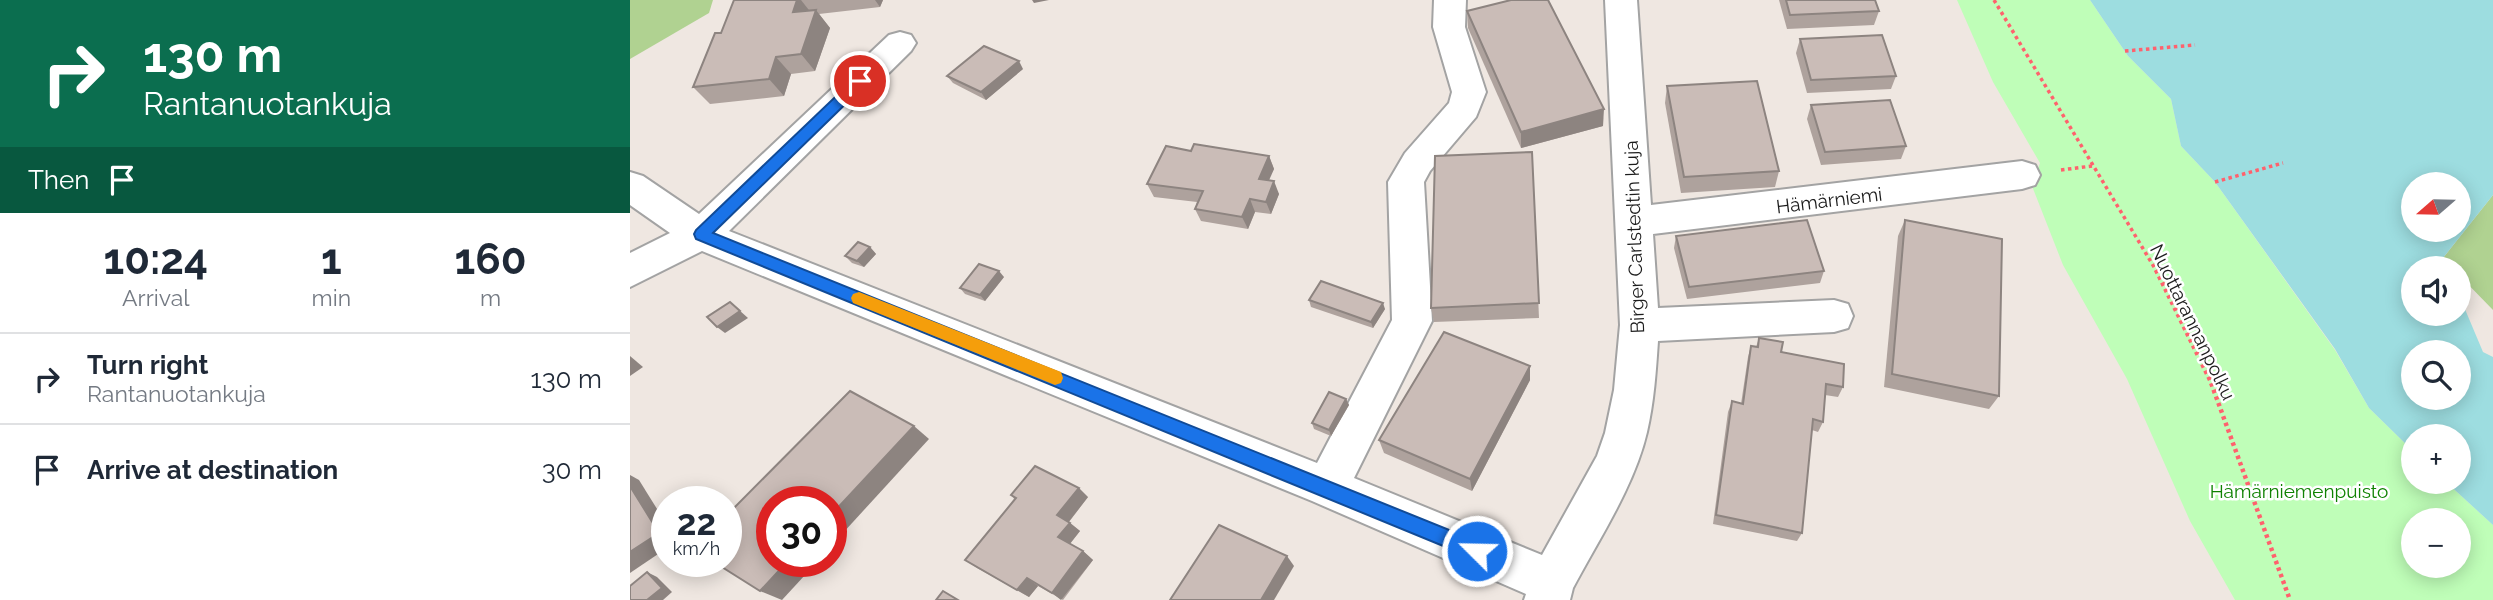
<!DOCTYPE html>
<meta charset="utf-8">
<style>
:root{--surface:#fff;--page:#f6f6f7;--text:#1f2937;--muted:#747a83;--line:#e0e1e3}
body{margin:0;font-family:Raleway,sans-serif;background:var(--page);color:var(--text);height:100vh;display:flex;flex-direction:column;font-size:26px;white-space:nowrap}
*{box-sizing:border-box;margin:0}
p{font-size:23px;color:var(--muted)}
.icon{flex:none;width:38px;height:38px;fill:none;stroke:currentColor;stroke-width:2;stroke-linecap:round;stroke-linejoin:round}
.map{position:relative;flex:1;overflow:hidden}
.drawer{display:flex;flex-direction:column;background:var(--surface);width:630px}
.drawer>*{flex:none}
.top-card{background:#0b6e4f;color:#fff;overflow:hidden}
.needle{width:46px;rotate:250deg}
.fabs{position:absolute;left:1771px;top:172px;display:grid;gap:14px}
.fabs a{display:grid;place-items:center;width:70px;height:70px;border-radius:50%;background:var(--surface);box-shadow:0 4px 18px #0003;font-size:35px}
.speed{position:absolute;left:21px;top:486px;display:flex;gap:14px;font-size:35px;font-weight:700;text-align:center}
.speed>*{display:grid;place-content:center;width:91px;height:91px;border-radius:50%;background:var(--surface);box-shadow:0 4px 18px #0003;line-height:1}
.speed small{font-size:18px;font-weight:400}
.speed .limit{border:10px solid #d22;background:#fff;color:#111}
.pin{position:absolute;display:grid;place-items:center;width:60px;height:60px;color:#fff;margin:-30px;border:4px solid #fff;border-radius:50%;box-shadow:0 2px 7px #0007}
.me{position:absolute;width:77px;margin:-38px;rotate:293deg;stroke-linejoin:round;filter:drop-shadow(0 0 5px #0008)}
.turn{display:flex;align-items:center;gap:24px;height:147px;padding:0 28px;font-size:32px}
.turn .icon{width:91px;height:91px;stroke-width:2.5}
.turn b{display:block;font-size:49px;line-height:60px}
.then{display:flex;align-items:center;height:66px;padding:0 28px;background:#0003;gap:14px;font-size:26px}
.eta{display:flex;justify-content:space-evenly;align-items:center;height:119px;text-align:center}
.eta b{font-size:42px;font-weight:700;line-height:49px}
ul{padding:0;list-style:none}
li{display:flex;align-items:center;gap:21px;height:91px;padding:0 28px;border-top:2px solid var(--line)}
li div{flex:1}
li b{display:block;font-size:26px}
li em{font-style:normal}
main{display:flex;flex:1;min-height:0}
.map>svg:first-child{display:block}
</style>
<main>
<section class="drawer">
<div class="top-card">
<div class="turn"><svg class="icon" aria-label="right" viewBox="0 0 24 24"><path d="M7 20v-9h11M14 6l5 5-5 5"/></svg><div><b>130 m</b>Rantanuotankuja</div></div>
<div class="then">Then<svg class="icon" aria-label="arrive" viewBox="0 0 24 24"><path d="M6 21V4h12l-3 4 3 4H6"/></svg></div>
</div>
<div class="eta">
<div><b>10:24</b><p>Arrival</p></div>
<div><b>1</b><p>min</p></div>
<div><b>160</b><p>m</p></div>
</div>
<ul>
<li><svg class="icon" aria-label="right" viewBox="0 0 24 24"><path d="M7 20v-9h11M14 6l5 5-5 5"/></svg><div><b>Turn right</b><p>Rantanuotankuja</p></div><em>130 m</em></li>
<li><svg class="icon" aria-label="arrive" viewBox="0 0 24 24"><path d="M6 21V4h12l-3 4 3 4H6"/></svg><div><b>Arrive at destination</b></div><em>30 m</em></li>
</ul>
</section>
<div class="map">
<svg width="1863" height="600" viewBox="0 0 1863 600">
<rect width="100%" height="100%" fill="#efe7e1"/>
<!-- forest -->
<g fill="#b0d291">
<polygon points="0,0 83,0 79,13 0,59"/>
<polygon points="1863,195 1863,310 1829,275 1829,268 1822,268 1813,258"/>
</g>
<!-- park -->
<path fill="#bffeb8" fill-rule="evenodd" d="M 1327,0 L 1460,0 L 1498,56 L 1541,99 L 1551,146 L 1585,182 L 1705,350 L 1739,408 L 1783,451 L 1783,481 L 1815,481 L 1863,525 L 1863,600 L 1605,600 L 1560,521 L 1497,379 L 1433,265 L 1402,186 L 1410,163 L 1363,82 ZM 1783,520 L 1829,520 L 1829,565 L 1783,565 Z"/>
<!-- water -->
<path fill="#9ddde0" fill-rule="evenodd" d="M 1460,0 L 1863,0 L 1863,195 L 1813,258 L 1817,268 L 1783,268 L 1783,313 L 1829,313 L 1829,295 L 1853,352 L 1863,357 L 1863,525 L 1815,481 L 1829,481 L 1829,436 L 1783,436 L 1783,451 L 1739,408 L 1705,349 L 1585,182 L 1551,146 L 1541,99 L 1498,56 ZM 1783,184 L 1829,184 L 1829,229 L 1783,229 ZM 1783,352 L 1829,352 L 1829,397 L 1783,397 Z"/>
<g fill="none" stroke-linecap="round" stroke-linejoin="round">
<!-- minor casing -->
<g stroke="#a3a3a3" stroke-width="4">
<path id="minor" d="M 804,0 L 836,0 L 835,27 L 856,92 L 846,117 L 800,171 L 794,182 L 802,321 L 724,478 L 912,555 L 967,456 L 975,433 L 984,390 L 990,325 L 975,0 L 1007,0 L 1021,205 L 1392,161 L 1405,165 L 1410,175 L 1405,185 L 1392,189 L 1023,234 L 1028,308 L 1204,300 L 1218,304 L 1223,316 L 1218,328 L 1204,332 L 1028,341 C 1026,371 1024,402 1017,432 C 1004,487 969,539 943,588 L 940,600 L 894,600 L 896,594 L 682,501 L 72,251 L 0,287 L 0,253 L 40,233 L 0,205 L 0,172 L 13,176 L 69,214 L 259,35 L 270,32 L 281,35 L 286,43 L 281,51 L 99,231 L 687,463 L 762,320 L 758,182 L 775,153 L 819,103 L 822,92 L 803,27 Z"/>
</g>
<!-- path-far1 -->
<g stroke="#ff616d" stroke-width="3.5" stroke-dasharray="3.5 3.5" stroke-linecap="butt">
<polyline points="1364,0 1527,272"/>
<polyline points="1495,51 1565,45"/>
<polyline points="1431,170 1462,166"/>
<polyline points="1585,182 1653,163"/>
</g>
<!-- path -->
<polyline stroke="#ff616d" stroke-width="4.5" stroke-dasharray="3.5 3.5" stroke-linecap="butt" points="1526,270 1580,380 1660,600"/>
<!-- minor -->
<use href="#minor" fill="#fff" fill-rule="evenodd"/>
</g>
<!-- wall -->
<g fill="#aea29d">
<polygon points="104,0 253,0 250,7 189,14 200,28 185,71 161,74 154,96 80,104 63,87 91,33"/>
<polygon points="1149,0 1245,0 1249,11 1244,25 1157,29"/>
<polygon points="837,11 973,126 891,148 838,28"/>
<polygon points="1170,39 1266,76 1261,89 1177,93 1166,53"/>
<polygon points="393,69 356,100 323,83 317,76"/>
<polygon points="1037,86 1149,171 1145,187 1051,193 1035,103"/>
<polygon points="1181,105 1276,146 1271,159 1191,165 1177,119"/>
<polygon points="561,151 639,156 644,169 638,180 649,194 641,214 625,212 618,229 571,221 565,209 567,202 524,197 517,184"/>
<polygon points="902,152 909,318 804,322 801,308"/>
<polygon points="1275,220 1369,396 1359,409 1254,387 1268,236"/>
<polygon points="1046,236 1194,271 1190,283 1057,299 1044,248"/>
<polygon points="240,247 246,254 234,267 222,263 215,256"/>
<polygon points="374,277 355,301 335,294 330,288"/>
<polygon points="679,300 755,309 743,328 681,307"/>
<polygon points="1129,338 1213,387 1208,397 1195,395 1193,422 1188,432 1182,430 1172,533 1167,541 1083,524 1098,412 1102,401 1111,404 1118,357 1121,346 1126,347"/>
<polygon points="900,366 900,380 842,491 754,453 749,440"/>
<polygon points="716,399 719,405 701,436 684,429 682,423"/>
<polygon points="381,495 458,497 439,522 450,531 440,544 453,551 463,560 433,600 408,586 399,597 347,568 335,560 385,500"/>
</g>
<!-- shaded-wall -->
<g fill="#8d8480">
<polygon points="167,0 171,0 182,14 163,12"/>
<polygon points="245,0 253,0 250,7"/>
<polygon points="402,0 419,0 404,3"/>
<polygon points="186,10 200,28 185,71 171,54"/>
<polygon points="146,57 161,74 154,96 139,79"/>
<polygon points="389,61 393,69 356,100 351,92"/>
<polygon points="974,109 973,126 891,148 891,132"/>
<polygon points="639,156 644,169 634,192 629,179"/>
<polygon points="644,181 649,194 641,214 636,202"/>
<polygon points="620,199 625,212 618,229 612,217"/>
<polygon points="240,247 246,254 234,267 227,261"/>
<polygon points="369,271 374,277 355,301 350,295"/>
<polygon points="100,302 118,318 95,333 87,327"/>
<polygon points="753,303 755,309 743,328 741,322"/>
<polygon points="0,356 13,367 0,376"/>
<polygon points="900,366 900,380 842,491 840,479"/>
<polygon points="716,399 719,405 701,436 699,430"/>
<polygon points="284,426 299,439 201,546 201,515"/>
<polygon points="0,475 9,480 37,525 37,548 0,573"/>
<polygon points="449,488 458,497 437,524 427,515"/>
<polygon points="440,523 450,531 438,546 428,537"/>
<polygon points="453,551 463,560 431,600 422,593"/>
<polygon points="657,556 664,566 644,600 631,600"/>
<polygon points="157,562 187,562 152,600 130,591"/>
<polygon points="17,572 27,577 42,592 33,600 17,600"/>
<polygon points="397,578 408,586 399,597 387,590"/>
</g>
<!-- building -->
<g fill="#cabcb7" stroke="#8d8480" stroke-width="2">
<polygon points="104,0 167,0 163,12 186,10 171,54 146,57 139,79 63,87 85,33 91,33"/>
<polygon points="881,0 918,0 974,109 891,132 837,11"/>
<polygon points="1156,0 1245,0 1249,11 1160,15"/>
<polygon points="1252,35 1266,76 1181,80 1170,39"/>
<polygon points="354,46 389,61 351,92 317,76"/>
<polygon points="1127,81 1149,171 1054,177 1037,86"/>
<polygon points="1260,100 1276,146 1195,152 1181,105"/>
<polygon points="564,144 639,156 629,179 644,181 636,202 620,199 612,217 565,209 573,191 517,184 536,146 561,151"/>
<polygon points="902,152 909,303 801,308 805,156"/>
<polygon points="1177,220 1194,271 1059,287 1046,236"/>
<polygon points="1275,220 1372,239 1369,396 1262,374"/>
<polygon points="228,242 240,247 227,261 215,256"/>
<polygon points="349,264 369,271 350,295 330,288"/>
<polygon points="691,281 753,303 741,322 679,300"/>
<polygon points="100,302 110,311 87,327 77,317"/>
<polygon points="814,332 900,366 840,479 749,440"/>
<polygon points="1129,338 1153,342 1151,352 1214,364 1213,387 1196,384 1193,422 1183,419 1172,533 1086,515 1102,401 1113,404 1121,346 1128,347"/>
<polygon points="220,391 284,426 201,515 201,502 142,502 142,562 157,562 130,591 84,562 96,562 96,516"/>
<polygon points="699,392 716,399 699,430 682,423"/>
<polygon points="405,466 449,488 427,515 440,523 428,537 453,551 422,593 397,578 387,590 335,560 386,498 381,495"/>
<polygon points="0,486 29,533 0,552"/>
<polygon points="589,525 657,556 631,600 540,600"/>
<polygon points="17,572 32,588 17,600 0,600 0,586"/>
<polygon points="313,591 328,600 306,600"/>
</g>
<!-- route -->
<polygon fill="#1a73e8" stroke="#114b97" stroke-width="2" points="230,76 235,78 235,85 83,233 854,544 856,551 854,557 847,560 840,557 66,239 64,234 66,230 225,78"/>
<!-- slow -->
<polygon fill="#f59e0b" points="229,292 431,372 433,378 431,383 425,385 223,303 221,298 223,294"/>
<g text-anchor="middle" dominant-baseline="central" stroke-width="5" stroke-linejoin="round" paint-order="stroke">
<!-- street labels -->
<g font-size="19" fill="#1c1c1c" stroke="#fff">
<text transform="translate(1199 200) rotate(-7)">Hämärniemi</text>
<text transform="translate(1004 237) rotate(-92)">Birger Carlstedtin kuja</text>
<text transform="translate(1563 322) rotate(64)">Nuottarannanpolku</text>
</g>
<!-- park labels -->
<g font-size="19" fill="#0f8202" stroke="#fff">
<text x="1669" y="491">Hämärniemenpuisto</text>
</g>
</g>
</svg>
<div class="fabs">
<a><svg class="needle" viewBox="-14 -14 28 28"><path d="M0-13l5 13h-10z" fill="#e53935"/><path d="M0 13l5-13h-10z" fill="#747a83"/></svg></a>
<a><svg class="icon" aria-label="sound" viewBox="0 0 24 24"><path d="M4 9h4l5-4v14l-5-4H4zM17 9q2 3 0 6"/></svg></a>
<a><svg class="icon" aria-label="search" viewBox="0 0 24 24"><circle cx="10" cy="10" r="6"/><path d="M15 15l6 6"/></svg></a>
<a>+</a>
<a>−</a>
</div>
<div class="speed"><div>22<small>km/h</small></div><div class="limit">30</div></div>
<div class="pin" style="left:230px;top:81px;background:#d93025"><svg class="icon" aria-label="arrive" viewBox="0 0 24 24"><path d="M6 21V4h12l-3 4 3 4H6"/></svg></div>
<svg class="me" style="left:847px;top:551px" viewBox="-20 -20 40 40"><circle r="17" fill="#1a73e8" stroke="#fff" stroke-width="3"/><path d="M0-11L8 9 0 5-8 9z" fill="#fff"/></svg>
</div>
</main>
